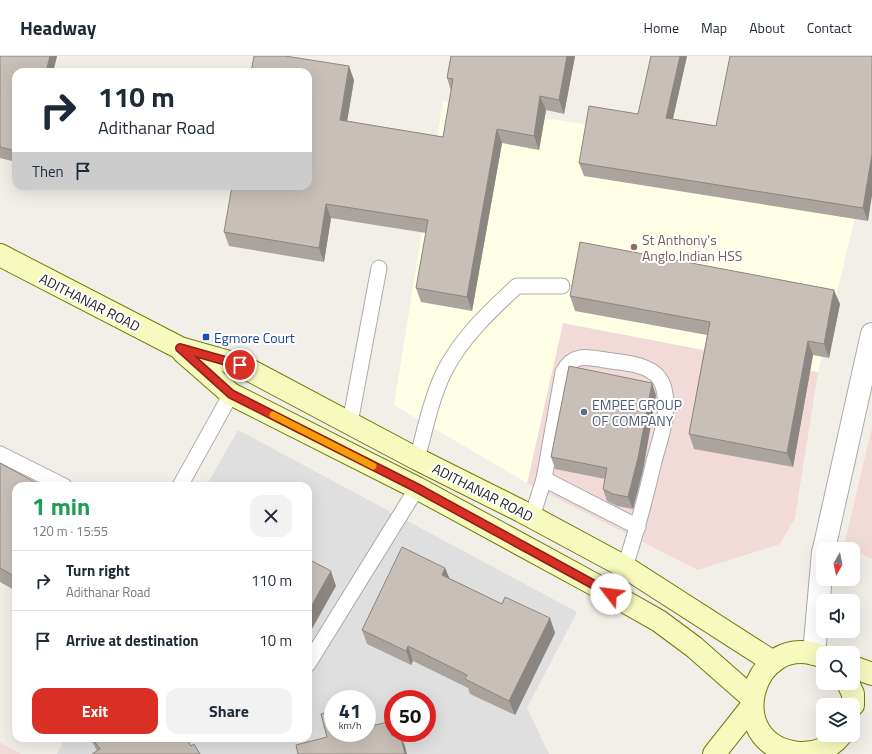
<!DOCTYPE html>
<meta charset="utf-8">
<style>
:root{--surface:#fff;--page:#f2f2f3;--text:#1f2937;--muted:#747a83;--line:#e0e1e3;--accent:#d93025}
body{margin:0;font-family:"Titillium Web",sans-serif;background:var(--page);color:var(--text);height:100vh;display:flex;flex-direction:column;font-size:15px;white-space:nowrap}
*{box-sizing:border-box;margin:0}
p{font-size:13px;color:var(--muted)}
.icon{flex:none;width:22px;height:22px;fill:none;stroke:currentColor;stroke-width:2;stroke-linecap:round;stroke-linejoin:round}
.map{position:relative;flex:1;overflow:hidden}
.panel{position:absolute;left:12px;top:426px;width:300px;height:260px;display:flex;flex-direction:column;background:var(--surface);border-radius:12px;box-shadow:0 4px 16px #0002}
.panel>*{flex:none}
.hud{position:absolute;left:12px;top:12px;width:300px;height:122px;border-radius:12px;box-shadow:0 4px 16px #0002;background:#fff;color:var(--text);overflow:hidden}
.needle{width:26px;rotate:189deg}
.controls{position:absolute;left:816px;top:486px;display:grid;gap:8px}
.controls a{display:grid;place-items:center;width:44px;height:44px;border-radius:8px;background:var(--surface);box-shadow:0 4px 16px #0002;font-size:20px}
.speed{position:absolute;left:324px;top:634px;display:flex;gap:8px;font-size:20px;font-weight:700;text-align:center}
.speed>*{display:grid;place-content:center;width:52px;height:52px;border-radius:50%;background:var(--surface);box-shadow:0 4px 16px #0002;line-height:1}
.speed small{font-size:10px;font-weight:400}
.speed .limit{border:6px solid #d22;background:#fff;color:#111}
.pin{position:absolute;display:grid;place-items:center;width:34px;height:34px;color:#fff;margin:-17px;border:2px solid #fff;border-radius:50%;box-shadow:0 1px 4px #0007}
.me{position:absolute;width:44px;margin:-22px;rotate:300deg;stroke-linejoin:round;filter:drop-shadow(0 0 3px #0008)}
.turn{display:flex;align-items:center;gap:14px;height:84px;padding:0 20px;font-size:18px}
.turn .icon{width:52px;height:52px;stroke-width:2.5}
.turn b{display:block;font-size:28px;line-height:34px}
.then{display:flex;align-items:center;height:38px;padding:0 20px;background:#0003;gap:8px;font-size:15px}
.round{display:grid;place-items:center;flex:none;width:42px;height:42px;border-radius:12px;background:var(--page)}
.head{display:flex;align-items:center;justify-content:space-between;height:68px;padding:0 20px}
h1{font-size:24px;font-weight:700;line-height:30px;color:#1e9e55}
.action{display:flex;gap:8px;margin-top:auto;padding:8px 20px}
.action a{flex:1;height:46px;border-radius:12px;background:var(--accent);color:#fff;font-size:16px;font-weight:700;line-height:46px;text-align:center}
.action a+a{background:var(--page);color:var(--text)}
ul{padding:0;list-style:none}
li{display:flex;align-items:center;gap:12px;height:60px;padding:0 20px;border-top:1px solid var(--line)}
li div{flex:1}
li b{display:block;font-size:15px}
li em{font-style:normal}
header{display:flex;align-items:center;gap:24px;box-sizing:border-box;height:56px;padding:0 20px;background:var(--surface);border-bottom:1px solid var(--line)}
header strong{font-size:19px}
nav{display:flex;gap:22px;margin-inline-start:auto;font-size:14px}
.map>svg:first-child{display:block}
</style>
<header>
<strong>Headway</strong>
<nav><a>Home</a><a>Map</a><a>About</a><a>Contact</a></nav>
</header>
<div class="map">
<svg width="872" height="698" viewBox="0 0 872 698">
<rect width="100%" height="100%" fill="#f2efe9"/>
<!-- residential -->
<path fill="#e0dfdf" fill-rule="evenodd" d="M 238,374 L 577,556 L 527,652 L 549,698 L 57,698 L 65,682 L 308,682 L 308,430 L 206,430 ZM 333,643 L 367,643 L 367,677 L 333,677 ZM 393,643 L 427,643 L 427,677 L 393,677 Z"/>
<!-- commercial -->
<g fill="#f2dad9">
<polygon points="563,267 818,316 795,462 780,488 698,514 527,427"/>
<polygon points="872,371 872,503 844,490"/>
<polygon points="0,686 21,698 0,698"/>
</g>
<!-- education -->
<polygon fill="#ffffe5" points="443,45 866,115 818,316 563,267 527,427 394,349"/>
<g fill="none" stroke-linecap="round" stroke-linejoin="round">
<!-- service casing -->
<g stroke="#a9a9a9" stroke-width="17">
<g id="service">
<polyline points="350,367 379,212"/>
<polyline points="0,398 64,430"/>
<path d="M 417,403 C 425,374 431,343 444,316 C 461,282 490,255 517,230 L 562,230"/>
<polyline points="544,423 638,471"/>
<polyline points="180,430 231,338"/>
<path d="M 532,461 L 544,423 L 563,316 C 573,297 587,301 605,304 C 623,307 647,307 659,322 C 667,332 666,349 665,361 C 663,376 658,391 654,405 C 646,441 636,476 625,511"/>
<polyline points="308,608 417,432"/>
</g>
</g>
<!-- tertiary casing -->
<g stroke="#a9a9a9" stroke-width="24">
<g id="tertiary">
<polyline points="824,493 872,278"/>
<polyline points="814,598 823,496"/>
</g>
</g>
<!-- secondary casing -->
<g stroke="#707d05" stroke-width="24">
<g id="secondary">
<polyline points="0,199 180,292 240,309 417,403 521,455 625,511 773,606"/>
<polyline points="183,296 231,338 417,432 599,531 659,565 694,591 752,642"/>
<path d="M 823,601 C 751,571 720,690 799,697 C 815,698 831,692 841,679"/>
<polyline points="853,611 872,618"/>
<polyline points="848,627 853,638 853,649"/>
<polyline points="714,698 752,650"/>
</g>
</g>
<!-- service -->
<use href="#service" stroke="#fff" stroke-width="15"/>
<!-- tertiary -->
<use href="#tertiary" stroke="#fff" stroke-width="22"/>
<!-- secondary -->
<use href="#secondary" stroke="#f7fabf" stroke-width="22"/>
</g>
<!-- wall -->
<g fill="#aba49e">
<polygon points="0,0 57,0 53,16 16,16 16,106 0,102"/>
<polygon points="451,0 575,0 564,58 546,54 539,94 502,87 472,255 421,246 416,232 426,177 331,162 324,206 229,190 224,176 289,1 354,24 347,65 443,81 451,35 447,22"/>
<polygon points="687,0 673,63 716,70 872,0 868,165 584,120 579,107 638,58"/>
<polygon points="570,240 840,248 829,302 813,299 793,411 694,393 689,378 707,279 575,255"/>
<polygon points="656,339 643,414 633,453 617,450 607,445 603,433 605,423 555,413 551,401"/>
<polygon points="0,407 16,430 16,535 0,526"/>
<polygon points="445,512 449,522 502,548 550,562 555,577 515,659 470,638 468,632 413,605 411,609 367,588 362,574"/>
<polygon points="90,682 186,682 191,690 97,695"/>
</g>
<!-- shaded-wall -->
<g fill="#8b8681">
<polygon points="50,0 57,0 53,16 46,16"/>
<polygon points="567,0 575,0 564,58 559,44"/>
<polygon points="680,0 687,0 670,75 666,62"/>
<polygon points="349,10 354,24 345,78 340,64"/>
<polygon points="540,40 546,54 539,94 534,80"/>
<polygon points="497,73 502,87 472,255 467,241"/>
<polygon points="872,98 872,140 868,165 863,152"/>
<polygon points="326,148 331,162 324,206 319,192"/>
<polygon points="834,234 840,248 829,302 824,288"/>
<polygon points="808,285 813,299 793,411 787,397"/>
<polygon points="652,327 656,339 643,414 633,453 628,441"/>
<polygon points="445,512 451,526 442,519"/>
<polygon points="331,515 336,530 308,580 308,556"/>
<polygon points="550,562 555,577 515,659 509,645"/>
<polygon points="408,590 413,605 411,609 406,595"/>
<polygon points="388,666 393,678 396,692 392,680"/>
<polygon points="400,678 405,690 407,698 405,698"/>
</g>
<!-- building -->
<g fill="#c7bfb8" stroke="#8b8681">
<polygon points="0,0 50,0 46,16 16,16 16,95 0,91"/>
<polygon points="254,0 285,0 349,10 340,64 443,81 453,23 447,22 451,0 567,0 559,44 540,40 534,80 497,73 467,241 416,232 428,164 326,148 319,192 224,176 232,130 308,130 308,16 251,16"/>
<polygon points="651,0 680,0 666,62 716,70 730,0 872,0 872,98 863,152 579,107 589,50 638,58"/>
<polygon points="580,186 834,234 824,288 808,285 787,397 689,378 710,266 570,240"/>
<polygon points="569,310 652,327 638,402 628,441 613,438 603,433 607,412 551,401"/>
<polygon points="0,407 42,430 16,430 16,521 0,512"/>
<polygon points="402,491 445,512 442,519 502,548 505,541 550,562 509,645 465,623 467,619 408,590 406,595 362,574"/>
<polygon points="308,503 331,515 308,556"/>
<polygon points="333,655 333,677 367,677 367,671 388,666 392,680 400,678 405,698 298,698 296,689 327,681 321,658"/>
<polygon points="92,682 186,682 191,690 194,688 200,698 92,698 100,693"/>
</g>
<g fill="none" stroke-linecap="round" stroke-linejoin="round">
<!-- route casing -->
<g stroke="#8d1f18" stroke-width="10">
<polyline id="route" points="240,309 180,292 231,338 417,432 611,538"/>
</g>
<!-- route -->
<use href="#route" stroke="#d93025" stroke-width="7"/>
<!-- slow -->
<polyline stroke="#f59e0b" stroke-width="7" points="273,359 373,410"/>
</g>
<!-- markers -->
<circle fill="#8d6e63" stroke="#fff" stroke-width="1.5" cx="634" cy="191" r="4"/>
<rect fill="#1a4fb4" stroke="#fff" stroke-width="1.5" x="202" y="277" width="8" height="8" rx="2"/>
<circle fill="#5c6f8a" stroke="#fff" stroke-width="1.5" cx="584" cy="356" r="4"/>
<g text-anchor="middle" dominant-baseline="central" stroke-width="4" stroke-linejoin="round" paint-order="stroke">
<!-- education labels -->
<g font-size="14" fill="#785e54" stroke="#fff" text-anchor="start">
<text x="642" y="183">St Anthony's<tspan x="642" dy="16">Anglo Indian HSS</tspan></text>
</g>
<!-- street labels -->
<g font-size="14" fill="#222" stroke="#fff">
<text transform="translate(90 246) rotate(27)">ADITHANAR ROAD</text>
<text transform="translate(483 436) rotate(27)">ADITHANAR ROAD</text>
</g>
<!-- transit labels -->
<g font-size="14" fill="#164399" stroke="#fff" text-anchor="start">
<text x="214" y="281">Egmore Court</text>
</g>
<!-- service labels -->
<g font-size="14" fill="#4e5e75" stroke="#fff" text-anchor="start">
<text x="592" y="348">EMPEE GROUP<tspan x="592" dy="16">OF COMPANY</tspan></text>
</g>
</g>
</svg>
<div class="controls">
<a><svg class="needle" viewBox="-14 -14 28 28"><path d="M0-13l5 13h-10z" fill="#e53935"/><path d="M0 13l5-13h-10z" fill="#747a83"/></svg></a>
<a><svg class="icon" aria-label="sound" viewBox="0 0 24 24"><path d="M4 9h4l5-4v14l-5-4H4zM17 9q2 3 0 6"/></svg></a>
<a><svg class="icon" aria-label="search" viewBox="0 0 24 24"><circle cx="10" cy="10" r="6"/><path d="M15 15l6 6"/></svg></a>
<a><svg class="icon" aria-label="layers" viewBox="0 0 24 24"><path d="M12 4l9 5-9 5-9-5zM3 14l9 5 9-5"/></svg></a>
</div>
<div class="speed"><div>41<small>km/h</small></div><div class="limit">50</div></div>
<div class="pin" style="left:240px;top:309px;background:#d93025"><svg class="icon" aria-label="arrive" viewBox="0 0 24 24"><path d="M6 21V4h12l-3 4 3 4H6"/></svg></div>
<svg class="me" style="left:611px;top:538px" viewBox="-20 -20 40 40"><circle r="19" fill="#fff"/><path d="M0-13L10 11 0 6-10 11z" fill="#d93025"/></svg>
<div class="hud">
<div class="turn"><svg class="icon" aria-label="right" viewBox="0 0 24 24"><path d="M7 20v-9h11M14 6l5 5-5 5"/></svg><div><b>110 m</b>Adithanar Road</div></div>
<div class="then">Then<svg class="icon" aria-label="arrive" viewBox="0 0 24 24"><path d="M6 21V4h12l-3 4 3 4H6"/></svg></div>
</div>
<section class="panel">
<div class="head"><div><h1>1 min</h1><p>120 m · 15:55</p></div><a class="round"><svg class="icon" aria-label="close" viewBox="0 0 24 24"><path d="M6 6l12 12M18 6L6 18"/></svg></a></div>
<ul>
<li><svg class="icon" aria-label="right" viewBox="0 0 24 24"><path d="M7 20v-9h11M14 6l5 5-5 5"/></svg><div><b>Turn right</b><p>Adithanar Road</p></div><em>110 m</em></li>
<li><svg class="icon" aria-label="arrive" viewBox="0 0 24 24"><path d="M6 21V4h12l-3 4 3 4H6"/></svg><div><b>Arrive at destination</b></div><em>10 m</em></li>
</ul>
<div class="action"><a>Exit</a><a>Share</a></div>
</section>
</div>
